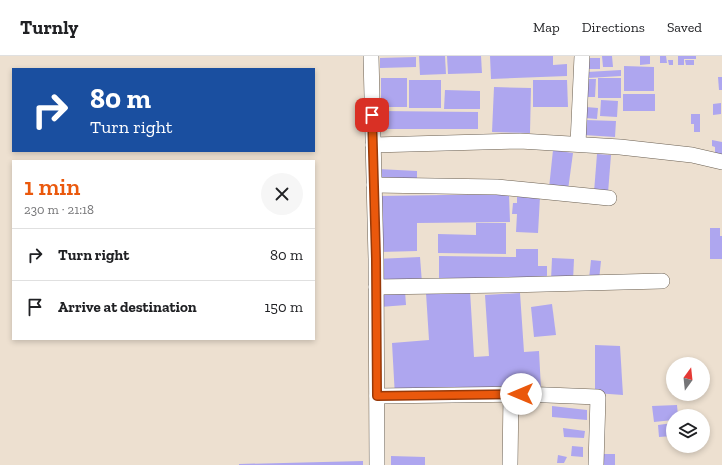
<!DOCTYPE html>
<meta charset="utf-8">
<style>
:root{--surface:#fff;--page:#f6f6f6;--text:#202124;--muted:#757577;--line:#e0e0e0;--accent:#ea580c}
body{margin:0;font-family:"Zilla Slab",serif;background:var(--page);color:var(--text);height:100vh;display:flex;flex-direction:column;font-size:15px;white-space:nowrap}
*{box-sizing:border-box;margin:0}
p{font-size:13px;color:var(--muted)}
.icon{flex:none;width:22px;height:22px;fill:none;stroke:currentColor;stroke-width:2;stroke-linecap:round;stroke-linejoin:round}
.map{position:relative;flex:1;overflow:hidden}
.panel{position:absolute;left:12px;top:104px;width:303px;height:180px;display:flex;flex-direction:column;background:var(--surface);border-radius:0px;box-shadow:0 2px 6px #0003}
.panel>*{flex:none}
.top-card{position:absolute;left:12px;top:12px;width:303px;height:84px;border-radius:0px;box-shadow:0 2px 6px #0003;background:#1a4fa0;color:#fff;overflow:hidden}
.needle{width:26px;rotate:15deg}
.buttons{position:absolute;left:666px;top:301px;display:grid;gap:8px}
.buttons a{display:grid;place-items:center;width:44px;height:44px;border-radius:50%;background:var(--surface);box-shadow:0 2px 6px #0003;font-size:20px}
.pin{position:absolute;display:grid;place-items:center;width:34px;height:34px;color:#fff;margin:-17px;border-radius:8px;box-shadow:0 2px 6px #0006}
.me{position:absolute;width:44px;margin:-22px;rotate:270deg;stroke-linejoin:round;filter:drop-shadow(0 0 3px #0008)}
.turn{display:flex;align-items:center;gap:14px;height:84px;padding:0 12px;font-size:18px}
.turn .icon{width:52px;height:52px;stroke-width:2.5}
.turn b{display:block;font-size:28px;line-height:34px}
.round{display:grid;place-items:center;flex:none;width:42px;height:42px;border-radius:21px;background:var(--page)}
.overview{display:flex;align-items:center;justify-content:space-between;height:68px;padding:0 12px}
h1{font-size:24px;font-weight:600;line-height:30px;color:var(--accent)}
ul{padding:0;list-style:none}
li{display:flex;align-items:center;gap:12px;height:52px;padding:0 12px;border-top:1px solid var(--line)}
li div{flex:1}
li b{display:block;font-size:15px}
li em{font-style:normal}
header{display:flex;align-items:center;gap:24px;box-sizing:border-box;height:56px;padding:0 20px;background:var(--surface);border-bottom:1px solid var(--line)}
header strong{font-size:19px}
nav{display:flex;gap:22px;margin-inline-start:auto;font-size:14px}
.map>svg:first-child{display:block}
</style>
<header>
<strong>Turnly</strong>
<nav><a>Map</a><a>Directions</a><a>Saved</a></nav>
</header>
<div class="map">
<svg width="722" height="409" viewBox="0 0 722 409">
<rect width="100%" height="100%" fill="#ede0d0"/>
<!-- building -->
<g fill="#aea6ef">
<polygon points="419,0 445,0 446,18 420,19"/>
<polygon points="447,0 481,0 482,17 448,18"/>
<polygon points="490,0 553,0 553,9 567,8 567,20 491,23"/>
<polygon points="602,0 612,0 613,11 603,11"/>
<polygon points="640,0 650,0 650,8 640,9"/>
<polygon points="660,0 666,0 667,7 660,7"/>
<polygon points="678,0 696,0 696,3 684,3 684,9 678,9"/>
<polygon points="416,1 416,11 380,12 380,2"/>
<rect x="588" y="2" width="12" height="11"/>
<polygon points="668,4 673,4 673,9 669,9"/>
<polygon points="685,4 694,4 694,9 686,9"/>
<polygon points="624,10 654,11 654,35 624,35"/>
<polygon points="621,14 621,20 588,22 587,16"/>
<polygon points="718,21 722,21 722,34 719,34"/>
<rect x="381" y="22" width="26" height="29"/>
<rect x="598" y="22" width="23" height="20"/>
<polygon points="584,23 596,23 595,41 583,41"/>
<rect x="409" y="24" width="32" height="28"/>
<polygon points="533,24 567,24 568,51 533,51"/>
<polygon points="494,31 531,32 530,77 492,76"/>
<polygon points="445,34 480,35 480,53 444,53"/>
<rect x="623" y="38" width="32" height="17"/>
<polygon points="601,44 618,45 617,61 600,60"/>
<polygon points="721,47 721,58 713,59 713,48"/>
<polygon points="586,51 598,52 597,63 585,62"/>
<polygon points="380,55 478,56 478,73 380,73"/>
<polygon points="691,58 700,58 700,76 694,76 694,68 691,68"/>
<polygon points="585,64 616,65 615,81 584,79"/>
<polygon points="712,84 722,86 722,100 715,97 715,91 712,90"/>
<polygon points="553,94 573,97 568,134 549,132"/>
<polygon points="597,98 611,99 608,137 594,136"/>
<polygon points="378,113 417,115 417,126 377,125"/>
<polygon points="509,138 510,166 417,167 417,195 380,196 379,140"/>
<polygon points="517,140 540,141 538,177 516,176 517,158 512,158 513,147 517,147"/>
<polygon points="476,167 506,167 506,198 438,197 438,178 476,179"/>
<polygon points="710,172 720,172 720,180 722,180 722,203 710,203"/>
<polygon points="516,193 538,193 538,210 547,210 547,226 439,224 439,200 516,201"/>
<polygon points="420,201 422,227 378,229 376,203"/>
<polygon points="552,202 574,203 573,225 551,224"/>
<polygon points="591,204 601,205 599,224 589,223"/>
<polygon points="405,235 406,249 380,251 379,237"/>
<polygon points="470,235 474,301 489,300 485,239 520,237 524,296 539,295 541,333 395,341 392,287 429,284 426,237"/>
<polygon points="552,248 556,279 534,281 531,251"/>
<polygon points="595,289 620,290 623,339 595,337"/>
<polygon points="677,349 678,360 673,360 673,364 654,366 652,350"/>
<polygon points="552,350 587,354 587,364 552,361"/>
<polygon points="673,367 673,380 659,381 658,369"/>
<polygon points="563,372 585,375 584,382 564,381"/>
<polygon points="572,390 583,391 583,401 571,400"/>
<rect x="603" y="398" width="12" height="11"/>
<polygon points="558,399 567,401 564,407 557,407"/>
<polygon points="391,400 425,401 425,409 391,409"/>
<polygon points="363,405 363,409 239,409 239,408"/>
</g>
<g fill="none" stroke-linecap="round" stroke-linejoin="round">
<!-- street casing -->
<g stroke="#6b6052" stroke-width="16">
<g id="street">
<polyline points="371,0 376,203 377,409"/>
<polyline points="578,88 582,0"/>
<polyline points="373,89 520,85 620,91 692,99 722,106"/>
<polyline points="374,129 497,131 609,142"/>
<polyline points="376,231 507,229 662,225"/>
<polyline points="377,340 521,338 598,341 596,409"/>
<polyline points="510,409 511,338"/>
</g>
</g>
<!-- street -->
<use href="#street" stroke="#fff" stroke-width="15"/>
</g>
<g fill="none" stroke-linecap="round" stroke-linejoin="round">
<!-- route casing -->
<g stroke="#983908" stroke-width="10">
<polyline id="route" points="372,59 376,203 377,340 521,338"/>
</g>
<!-- route -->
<use href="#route" stroke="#ea580c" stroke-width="7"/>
</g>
</svg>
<div class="buttons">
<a><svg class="needle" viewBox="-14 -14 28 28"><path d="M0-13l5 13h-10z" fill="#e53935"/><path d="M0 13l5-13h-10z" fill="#757577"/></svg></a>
<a><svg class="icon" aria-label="layers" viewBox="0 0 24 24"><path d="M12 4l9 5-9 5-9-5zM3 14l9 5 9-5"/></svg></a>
</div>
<div class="pin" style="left:372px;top:59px;background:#d93025"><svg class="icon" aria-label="arrive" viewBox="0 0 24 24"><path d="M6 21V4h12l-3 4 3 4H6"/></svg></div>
<svg class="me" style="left:521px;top:338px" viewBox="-20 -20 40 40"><circle r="19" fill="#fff"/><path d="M0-13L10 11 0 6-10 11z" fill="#ea580c"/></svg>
<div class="top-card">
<div class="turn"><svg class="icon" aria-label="right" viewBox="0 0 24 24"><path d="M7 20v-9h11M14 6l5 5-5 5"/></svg><div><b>80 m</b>Turn right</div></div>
</div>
<section class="panel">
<div class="overview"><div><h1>1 min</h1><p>230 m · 21:18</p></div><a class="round"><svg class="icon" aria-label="close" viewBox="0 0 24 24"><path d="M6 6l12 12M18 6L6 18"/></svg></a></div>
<ul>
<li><svg class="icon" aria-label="right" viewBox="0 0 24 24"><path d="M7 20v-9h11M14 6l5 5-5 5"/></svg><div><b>Turn right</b></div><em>80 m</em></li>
<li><svg class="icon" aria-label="arrive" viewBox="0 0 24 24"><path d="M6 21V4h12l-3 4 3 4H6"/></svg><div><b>Arrive at destination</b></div><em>150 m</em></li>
</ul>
</section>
</div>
